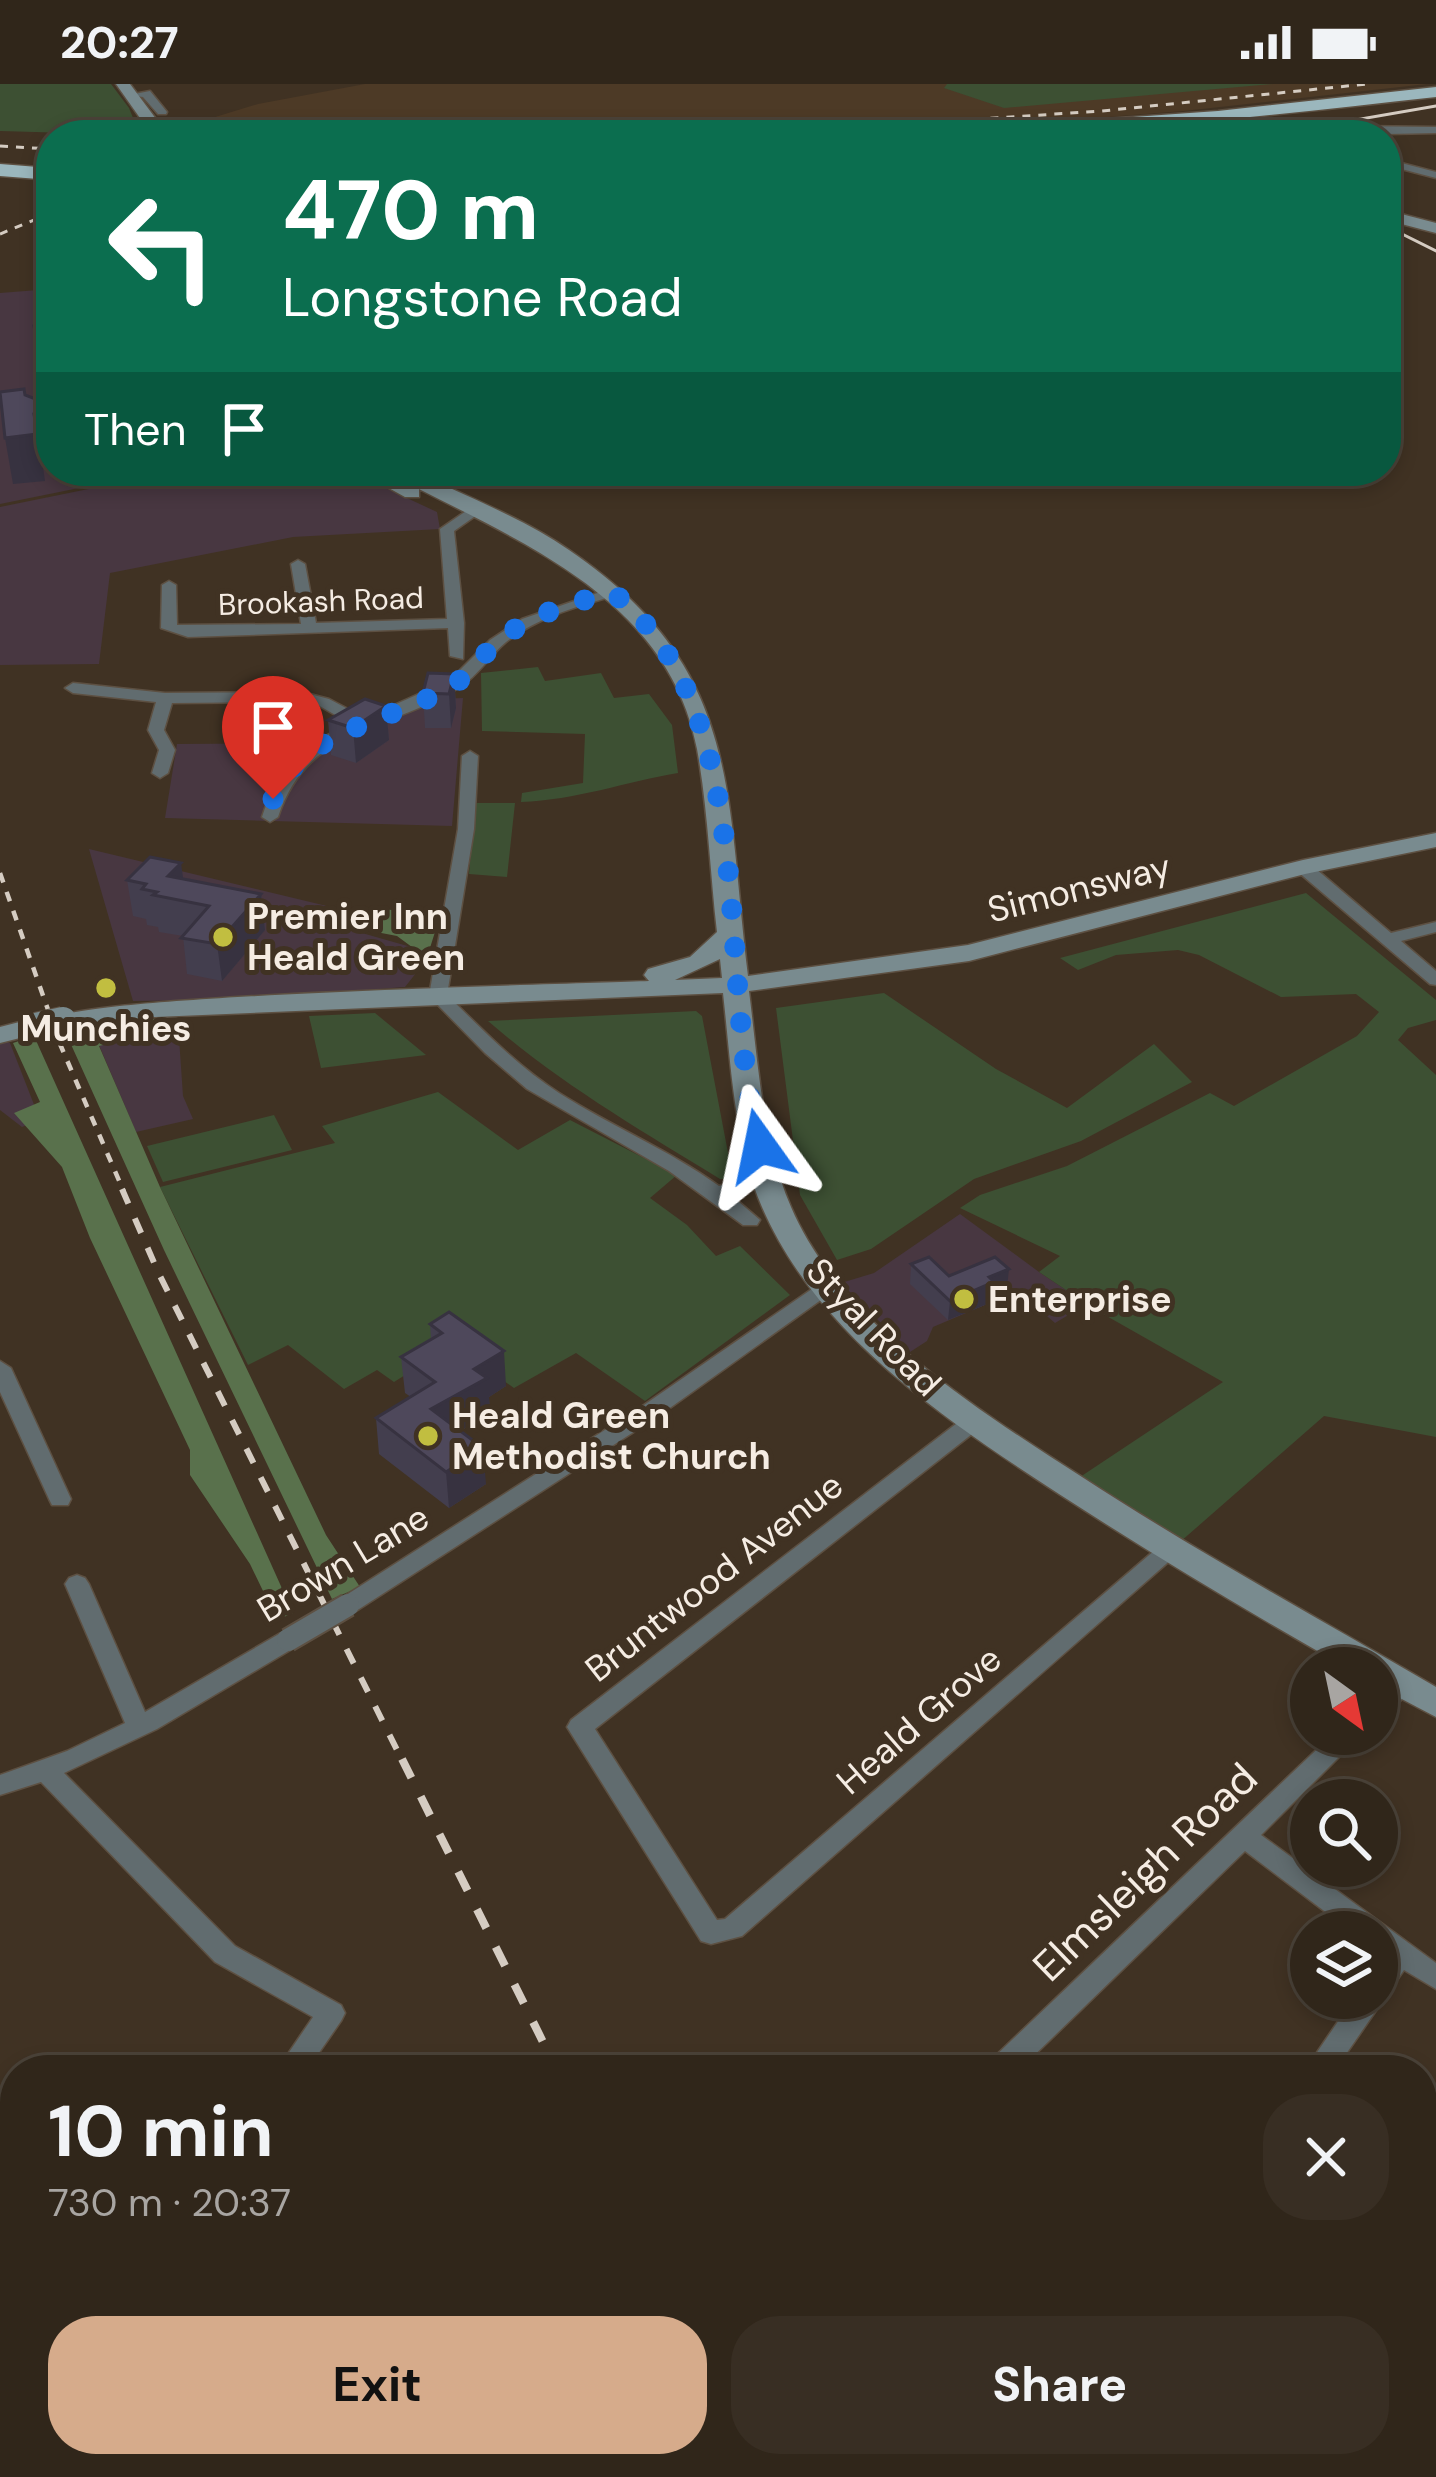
<!DOCTYPE html>
<meta charset="utf-8">
<style>
:root{--surface:#30261a;--page:#382e23;--text:#f1f3f6;--muted:#a8a5a2;--line:#4b4339;--accent:#d6ab8b}
body{margin:0;font-family:"DM Sans",sans-serif;background:var(--page);color:var(--text);height:100vh;display:flex;flex-direction:column;font-size:45px;white-space:nowrap}
*{box-sizing:border-box;margin:0}
p{font-size:39px;color:var(--muted)}
.icon{flex:none;width:66px;height:66px;fill:none;stroke:currentColor;stroke-width:2;stroke-linecap:round;stroke-linejoin:round}
.map{position:relative;flex:1;overflow:hidden}
.sheet{position:absolute;left:0px;top:1971px;width:1437px;height:423px;display:flex;flex-direction:column;background:var(--surface);border-radius:48px 48px 0 0;box-shadow:0 6px 18px #0003,0 0 0 3px var(--line)}
.sheet>*{flex:none}
.hud{position:absolute;left:36px;top:36px;width:1365px;height:366px;border-radius:48px;box-shadow:0 6px 18px #0003,0 0 0 3px var(--line);background:#0b6e4f;color:#fff;overflow:hidden}
.needle{width:78px;rotate:147deg}
.buttons{position:absolute;left:1290px;top:1563px;display:grid;gap:24px}
.buttons a{display:grid;place-items:center;width:108px;height:108px;border-radius:50%;background:var(--surface);box-shadow:0 6px 18px #0003,0 0 0 3px var(--line);font-size:60px}
.pin{position:absolute;display:grid;place-items:center;width:102px;height:102px;color:#fff;margin:-123px -51px;border-radius:50% 50% 50% 0;rotate:-45deg;box-shadow:0 0 12px #0007}
.pin .icon{rotate:45deg}
.me{position:absolute;width:132px;margin:-66px;rotate:348deg;stroke-linejoin:round;filter:drop-shadow(0 0 9px #0008)}
.turn{display:flex;align-items:center;gap:42px;height:252px;padding:0 48px;font-size:54px}
.turn .icon{width:156px;height:156px;stroke-width:2.5}
.turn b{display:block;font-size:84px;line-height:102px}
.then{display:flex;align-items:center;height:114px;padding:0 48px;background:#0003;gap:24px;font-size:45px}
.round{display:grid;place-items:center;flex:none;width:126px;height:126px;border-radius:48px;background:var(--page)}
.summary{display:flex;align-items:center;justify-content:space-between;height:204px;padding:0 48px}
h1{font-size:72px;font-weight:700;line-height:90px}
.cta{display:flex;gap:24px;margin-top:auto;padding:24px 48px}
.cta a{flex:1;height:138px;border-radius:48px;background:var(--accent);color:#111;font-size:48px;font-weight:700;line-height:138px;text-align:center}
.cta a+a{background:var(--page);color:var(--text)}
.status{display:flex;justify-content:space-between;align-items:center;height:84px;padding:0 60px;background:var(--surface);direction:ltr}
.status svg{height:33px;fill:currentColor}
.map>svg:first-child{display:block}
</style>
<div class="status"><b>20:27</b><svg viewBox="0 0 49 12"><path d="M0 12V9h3v3zM5 12V6h3v6zM10 12V3h3v9zM15 12V0h3v12zM26 1h20v11H26zM47 4h2v5h-2z"/></svg></div>
<div class="map">
<svg width="1436" height="2393" viewBox="0 0 1436 2393">
<rect width="100%" height="100%" fill="#403223"/>
<!-- commercial -->
<g fill="#483741">
<polygon points="51,205 51,387 163,387 0,420 0,209"/>
<polygon points="177,387 349,387 437,428 440,445 293,453 110,489 99,580 0,581 0,423"/>
<polygon points="463,614 452,742 165,734 177,660 311,659 436,615"/>
<polygon points="89,765 356,829 347,840 355,847 432,869 405,903 238,916 133,917"/>
<polygon points="178,939 183,1012 193,1035 136,1048 93,947"/>
<polygon points="0,955 10,959 40,1036 22,1043 0,1026"/>
<polygon points="960,1130 1039,1188 1087,1220 1055,1239 1018,1207 933,1243 927,1257 910,1268 841,1199 874,1189"/>
</g>
<!-- built -->
<polygon fill="#4d3a26" points="365,0 1427,0 1184,27 880,51 198,51 199,38 258,20"/>
<!-- green -->
<g fill="#3d5033">
<polygon points="0,0 111,0 129,24 140,51 0,47"/>
<polygon points="947,0 1273,0 1004,24 944,4"/>
<path d="M 538,583 L 545,597 L 601,589 L 614,614 L 649,610 L 672,641 L 678,689 C 625,698 576,716 521,718 L 522,709 L 583,699 L 585,650 L 482,647 L 481,589 Z"/>
<polygon points="475,719 515,719 507,793 469,790"/>
<polygon points="1306,809 1436,916 1436,936 1408,944 1398,956 1436,991 1436,1353 1324,1332 1180,1458 1077,1395 1223,1298 1096,1226 1039,1188 1060,1172 960,1124 980,1111 1067,1082 1210,1009 1234,1022 1357,952 1379,928 1356,910 1281,913 1199,871 1178,866 1116,871 1078,886 1060,874"/>
<polygon points="884,909 996,985 1067,1024 1154,960 1192,998 1081,1057 974,1095 871,1165 837,1176 800,1111 776,924"/>
<path d="M 696,927 L 702,932 L 733,1095 L 720,1095 C 640,1046 559,999 488,937 Z"/>
<polygon points="375,929 426,971 321,984 309,932"/>
<polygon points="438,1008 518,1066 570,1036 677,1091 650,1114 687,1141 716,1172 740,1162 790,1211 645,1317 576,1269 514,1304 453,1261 394,1298 377,1286 344,1305 288,1261 248,1281 160,1103 335,1059 322,1042"/>
<polygon points="274,1031 292,1066 163,1098 147,1062"/>
<polygon points="15,2363 15,2379 675,2379 682,2393 0,2393 0,2374"/>
</g>
<!-- forest -->
<g fill="#59714c">
<polygon points="360,824 441,829 429,867 416,866 397,852 350,843 348,838"/>
<polygon points="154,935 162,939 162,947 99,962 160,1103 326,1451 360,1503 332,1515 164,1166 69,956 69,948 116,936"/>
<polygon points="34,952 293,1529 277,1536 250,1480 190,1391 190,1366 90,1154 62,1083 14,1029 40,1018 13,959"/>
</g>
<g fill="none" stroke-linecap="round" stroke-linejoin="round">
<!-- street casing -->
<g stroke="#5d5042" stroke-width="3">
<g id="street">
<polygon points="150,7 167,28 166,30 158,30 143,13 129,11"/>
<polygon points="1353,42 1436,43 1436,49 1339,51"/>
<polygon points="1386,75 1436,88 1436,94 1386,81"/>
<polygon points="1386,118 1402,126 1395,133 1386,132 1389,127"/>
<polygon points="469,425 481,428 454,447 464,539 463,575 450,572 448,544 188,553 161,544 162,501 169,497 176,501 177,541 301,540 291,480 298,476 305,480 316,539 447,535 440,445"/>
<path d="M 612,504 L 619,508 L 617,511 C 579,522 538,533 506,558 C 489,572 478,592 460,603 C 389,648 308,641 278,733 L 270,738 L 262,733 C 278,683 303,660 351,640 L 318,621 L 302,618 L 172,619 L 164,646 L 175,666 L 168,689 L 160,694 L 152,689 L 159,666 L 148,646 L 156,618 L 73,609 L 65,604 L 73,599 L 165,609 L 302,608 L 329,615 L 365,634 L 450,596 L 490,556 L 522,535 Z"/>
<path d="M 470,667 L 478,672 L 474,745 L 447,911 C 483,946 517,982 559,1009 C 611,1042 669,1066 719,1102 L 741,1095 L 748,1097 L 751,1101 L 732,1112 L 760,1136 L 757,1141 L 743,1141 L 669,1087 L 527,1005 L 485,969 L 429,912 L 458,745 L 462,672 Z"/>
<polygon points="1303,778 1309,779 1391,849 1436,838 1436,848 1401,857 1436,887 1436,901 1430,900 1297,787 1297,779"/>
<polygon points="825,1196 836,1203 832,1208 660,1331 356,1527 340,1527 336,1521 340,1515 644,1321"/>
<polygon points="0,1277 11,1284 71,1415 68,1421 52,1421 49,1415 0,1308"/>
<polygon points="973,1330 981,1333 984,1338 981,1343 595,1645 717,1836 725,1835 1162,1460 1178,1460 1182,1466 742,1852 711,1860 701,1857 567,1643 571,1636 965,1333"/>
<polygon points="77,1491 85,1494 89,1500 145,1628 279,1550 288,1547 297,1550 300,1556 297,1562 157,1645 64,1689 235,1862 341,1921 345,1929 341,1937 307,1986 277,1986 313,1933 215,1878 41,1698 0,1711 0,1691 67,1667 125,1639 65,1500 69,1494"/>
<path d="M 1402,1590 L 1411,1592 L 1414,1599 C 1407,1612 1391,1628 1377,1632 L 1377,1608 L 1393,1592 Z"/>
<polygon points="1333,1650 1362,1650 1261,1751 1436,1879 1436,1905 1404,1886 1335,1986 1305,1986 1354,1914 1377,1914 1377,1881 1383,1871 1377,1867 1377,1848 1352,1848 1245,1767 1019,1986 986,1986 990,1977"/>
<polygon points="0,2137 15,2146 15,2181 0,2171"/>
<polygon points="1436,2331 1434,2393 1402,2393 1408,2379 1422,2379 1425,2335"/>
<polygon points="1291,2379 1339,2379 1345,2382 1350,2393 1302,2393 1296,2390"/>
</g>
</g>
<!-- secondary casing -->
<g stroke="#5d5042" stroke-width="3">
<g id="secondary">
<polygon points="116,0 130,0 168,51 152,51"/>
<polygon points="1386,126 1436,139 1436,149 1386,136"/>
<path d="M 358,387 L 383,387 L 412,401 L 389,387 L 414,387 C 465,412 523,434 569,466 C 742,584 725,706 748,892 L 968,861 L 1303,776 L 1436,749 L 1436,763 L 1305,790 L 969,877 L 749,907 C 758,978 762,1056 791,1123 C 840,1239 979,1327 1082,1393 C 1197,1468 1318,1534 1436,1603 L 1436,1633 L 1377,1602 L 1377,1584 L 1347,1584 C 1249,1528 1153,1471 1059,1410 C 946,1336 818,1252 762,1123 C 734,1058 731,980 723,909 L 155,933 L 54,942 L 50,936 C 75,911 575,900 649,897 L 644,891 L 648,885 L 690,873 L 717,848 C 710,788 708,725 697,665 C 670,522 535,464 419,405 L 419,413 L 405,413 ZM 720,875 L 722,894 L 675,896 Z"/>
<polygon points="31,935 40,937 44,943 40,949 0,959 0,943"/>
</g>
</g>
<!-- highway casing -->
<g stroke="#5d5042" stroke-width="3">
<g id="highway">
<path d="M 1436,3 L 1436,13 C 1272,31 1107,51 942,51 L 951,46 L 1218,27 Z"/>
<polygon points="0,80 51,84 51,96 0,92"/>
</g>
</g>
<!-- street -->
<use href="#street" fill="#616c6f" fill-rule="evenodd"/>
<!-- secondary -->
<use href="#secondary" fill="#798b8f" fill-rule="evenodd"/>
<!-- highway -->
<use href="#highway" fill="#9bb7bd" fill-rule="evenodd"/>
<!-- tram -->
<g stroke="#d5ccc2" stroke-width="3">
<polyline points="1269,51 1436,22"/>
<polyline points="1386,142 1436,167"/>
</g>
<!-- rail-far3 -->
<g stroke="#d5ccc2" stroke-width="3" stroke-dasharray="8 8" stroke-linecap="butt">
<polyline points="735,51 1102,27 1367,0"/>
<polyline points="0,62 51,65"/>
<polyline points="0,150 51,129"/>
</g>
<!-- rail-far2 -->
<polyline stroke="#d5ccc2" stroke-width="4.5" stroke-dasharray="10 10" stroke-linecap="butt" points="0,789 60,960 124,1108"/>
<!-- rail-far1 -->
<polyline stroke="#d5ccc2" stroke-width="6" stroke-dasharray="16 16" stroke-linecap="butt" points="122,1105 159,1190 403,1678"/>
<!-- rail -->
<g stroke="#d5ccc2" stroke-width="8" stroke-dasharray="21 21" stroke-linecap="butt">
<polyline points="402,1675 557,1986"/>
<polyline points="742,2379 749,2393"/>
</g>
<!-- street-bridge casing -->
<g stroke="#5d5042" stroke-width="26" stroke-linecap="butt">
<polyline id="street-bridge" points="288,1556 348,1521"/>
</g>
<!-- secondary-bridge casing -->
<g stroke="#5d5042" stroke-width="28" stroke-linecap="butt">
<polyline id="secondary-bridge" points="31,943 63,936"/>
</g>
<!-- street-bridge -->
<use href="#street-bridge" stroke="#616c6f" stroke-width="22"/>
<!-- secondary-bridge -->
<use href="#secondary-bridge" stroke="#798b8f" stroke-width="26"/>
</g>
<!-- wall -->
<g fill="#433e4e">
<polygon points="51,175 51,308 46,308 34,242 47,240 36,176"/>
<polygon points="454,590 456,624 451,644 425,644 423,609"/>
<polygon points="386,622 389,656 356,679 331,671 328,636"/>
<polygon points="183,795 261,810 265,846 222,897 187,890 183,852 159,848 158,843 147,841 146,835 133,832 127,796"/>
<polygon points="911,1180 949,1192 1007,1204 993,1210 992,1218 948,1236 910,1200"/>
<polygon points="430,1240 506,1302 489,1313 490,1330 460,1347 486,1400 449,1424 379,1370 376,1334 411,1313 405,1309 401,1273 431,1255"/>
</g>
<!-- shaded-wall -->
<g fill="#373240">
<polygon points="51,263 51,308 46,308 39,264"/>
<polygon points="51,328 51,375 42,376 45,397 13,400 5,354 34,330"/>
<polygon points="454,590 456,624 451,644 449,610"/>
<polygon points="386,622 389,656 356,679 353,644"/>
<polygon points="181,779 186,815 168,792"/>
<polygon points="261,810 265,846 222,897 217,860"/>
<polygon points="1009,1185 1007,1204 993,1210 992,1218 948,1236 950,1217 989,1193"/>
<polygon points="504,1267 506,1302 489,1313 490,1330 434,1361 431,1325 474,1285"/>
<polygon points="483,1364 486,1400 449,1424 446,1388"/>
</g>
<!-- building -->
<g fill="#4e485b" stroke="#373240" stroke-width="3">
<polygon points="51,175 51,263 39,264 34,242 50,240 36,176"/>
<polygon points="24,305 25,311 51,321 51,328 34,330 37,350 5,354 0,308"/>
<polygon points="428,589 454,590 449,610 423,609"/>
<polygon points="365,615 386,622 353,644 328,636"/>
<polygon points="150,773 181,779 168,792 261,810 217,860 181,854 209,822 153,811 157,808 142,805 146,800 127,796"/>
<polygon points="929,1173 949,1192 995,1173 1009,1185 989,1193 994,1198 950,1217 911,1180"/>
<polygon points="449,1228 504,1267 474,1285 487,1294 431,1325 483,1364 446,1388 376,1334 435,1298 401,1273 442,1249 430,1240"/>
</g>
<g fill="none" stroke-linecap="round" stroke-linejoin="round">
<!-- route -->
<path stroke="#1a73e8" stroke-width="21" stroke-dasharray="0 37.8" d="M 273,715 C 303,642 398,638 456,599 C 473,587 485,567 502,554 C 534,529 574,519 612,508 C 763,625 715,892 760,1062"/>
</g>
<!-- markers -->
<g fill="#c1be40" stroke="#403223" stroke-width="4.5">
<circle cx="223" cy="853" r="12"/>
<circle cx="106" cy="904" r="12"/>
<circle cx="964" cy="1215" r="12"/>
<circle cx="428" cy="1352" r="12"/>
</g>
<g text-anchor="middle" dominant-baseline="central" stroke-width="10" stroke-linejoin="round" paint-order="stroke">
<!-- far-street labels -->
<g font-size="30" fill="#f5ece3" stroke="#403223">
<text transform="translate(321 517) rotate(-2)">Brookash Road</text>
</g>
<!-- street labels -->
<g font-size="36" fill="#f5ece3" stroke="#403223">
<text transform="translate(1079 804) rotate(-14)">Simonsway</text>
<text transform="translate(874 1243) rotate(46)">Styal Road</text>
<text transform="translate(343 1479) rotate(-31)">Brown Lane</text>
<text transform="translate(714 1493) rotate(-38)">Bruntwood Avenue</text>
<text transform="translate(919 1636) rotate(-41)">Heald Grove</text>
</g>
<!-- poi labels -->
<g font-size="36" font-weight="bold" fill="#f5ece3" stroke="#403223" text-anchor="start">
<text x="247" y="832">Premier Inn<tspan x="247" dy="41">Heald Green</tspan></text>
<text x="106" y="944" text-anchor="middle">Munchies</text>
<text x="988" y="1215">Enterprise</text>
<text x="452" y="1331">Heald Green<tspan x="452" dy="41">Methodist Church</tspan></text>
</g>
<!-- near-street labels -->
<g font-size="42" fill="#f5ece3" stroke="#403223">
<text transform="translate(1145 1788) rotate(-44)">Elmsleigh Road</text>
</g>
</g>
</svg>
<div class="buttons">
<a><svg class="needle" viewBox="-14 -14 28 28"><path d="M0-13l5 13h-10z" fill="#e53935"/><path d="M0 13l5-13h-10z" fill="#a8a5a2"/></svg></a>
<a><svg class="icon" aria-label="search" viewBox="0 0 24 24"><circle cx="10" cy="10" r="6"/><path d="M15 15l6 6"/></svg></a>
<a><svg class="icon" aria-label="layers" viewBox="0 0 24 24"><path d="M12 4l9 5-9 5-9-5zM3 14l9 5 9-5"/></svg></a>
</div>
<div class="pin" style="left:273px;top:715px;background:#d93025"><svg class="icon" aria-label="arrive" viewBox="0 0 24 24"><path d="M6 21V4h12l-3 4 3 4H6"/></svg></div>
<svg class="me" style="left:760px;top:1062px" viewBox="-20 -20 40 40"><path d="M0-17L14 15 0 8-14 15z" fill="#1a73e8" stroke="#fff" stroke-width="4"/></svg>
<div class="hud">
<div class="turn"><svg class="icon" aria-label="left" viewBox="0 0 24 24"><path d="M17 20v-9H6M10 6l-5 5 5 5"/></svg><div><b>470 m</b>Longstone Road</div></div>
<div class="then">Then<svg class="icon" aria-label="arrive" viewBox="0 0 24 24"><path d="M6 21V4h12l-3 4 3 4H6"/></svg></div>
</div>
<section class="sheet">
<div class="summary"><div><h1>10 min</h1><p>730 m · 20:37</p></div><a class="round"><svg class="icon" aria-label="close" viewBox="0 0 24 24"><path d="M6 6l12 12M18 6L6 18"/></svg></a></div>
<div class="cta"><a>Exit</a><a>Share</a></div>
</section>
</div>
